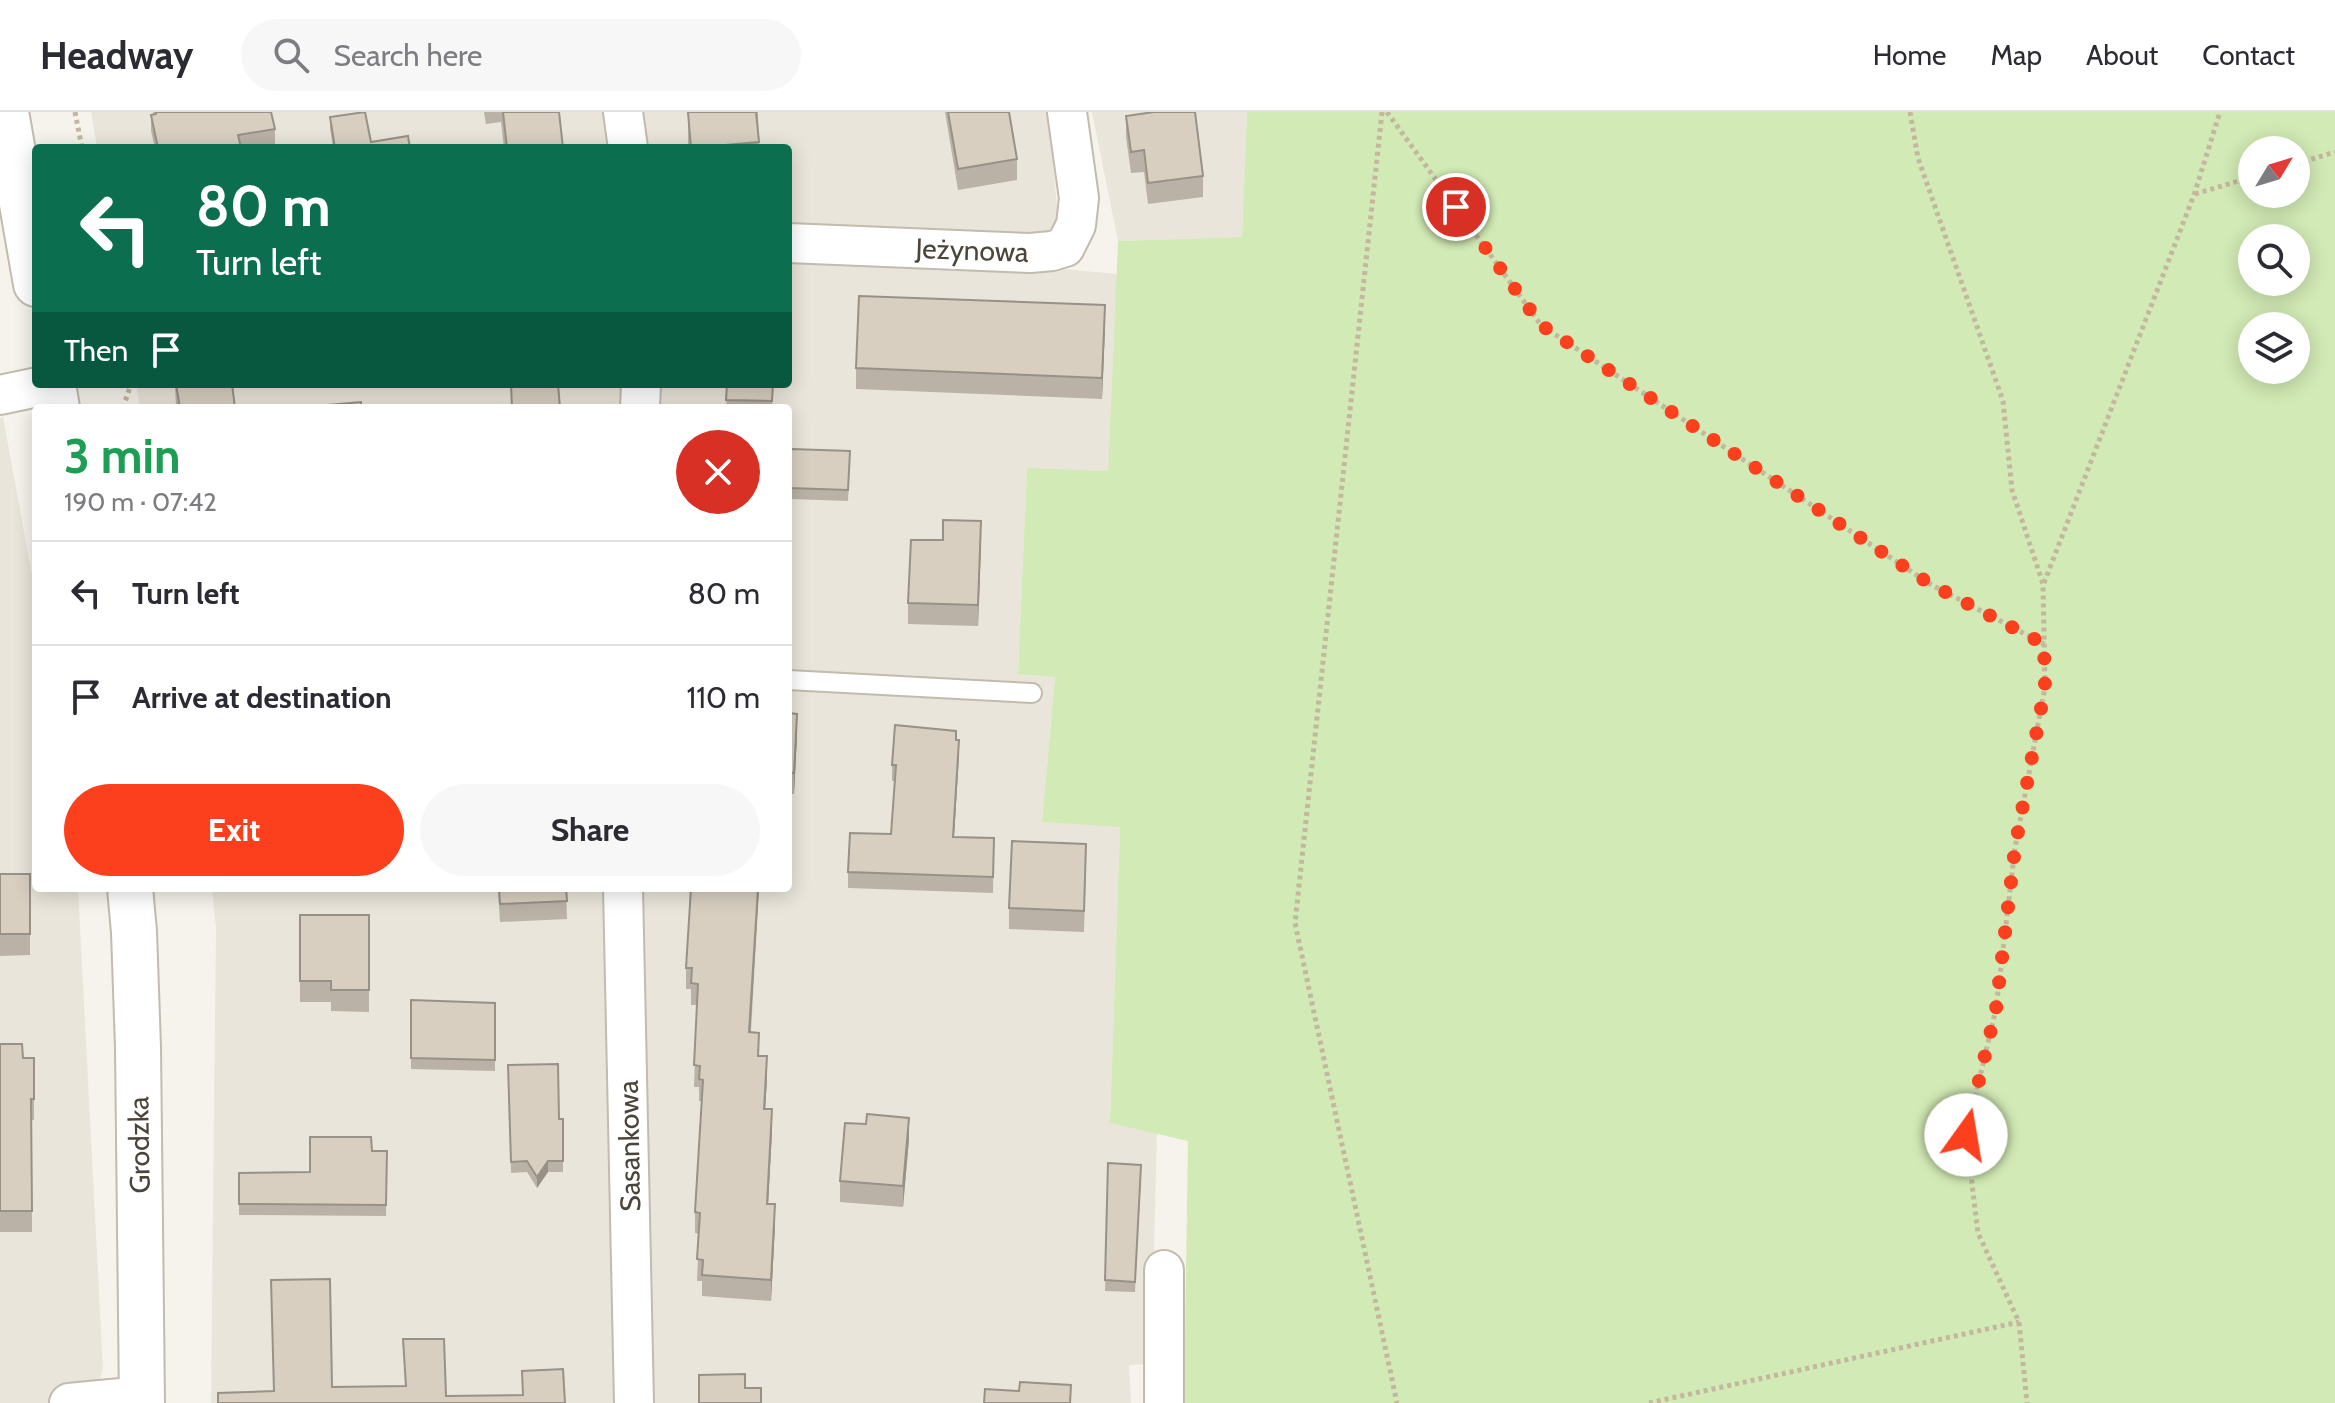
<!DOCTYPE html>
<meta charset="utf-8">
<style>
:root{--surface:#fff;--page:#f7f7f7;--text:#2b2b33;--muted:#7c7c81;--line:#e1e1e2;--accent:#fc3f1d}
body{margin:0;font-family:Cabin,sans-serif;background:var(--page);color:var(--text);height:100vh;display:flex;flex-direction:column;font-size:30px;white-space:nowrap}
*{box-sizing:border-box;margin:0}
p{font-size:26px;color:var(--muted)}
.icon{flex:none;width:44px;height:44px;fill:none;stroke:currentColor;stroke-width:2;stroke-linecap:round;stroke-linejoin:round}
.map{position:relative;flex:1;overflow:hidden}
.sheet{position:absolute;left:32px;top:292px;width:760px;height:488px;display:flex;flex-direction:column;background:var(--surface);border-radius:8px;box-shadow:0 4px 20px #0003}
.sheet>*{flex:none}
.hud{position:absolute;left:32px;top:32px;width:760px;height:244px;border-radius:8px;box-shadow:0 4px 20px #0003;background:#0b6e4f;color:#fff;overflow:hidden}
.needle{width:52px;rotate:52deg}
.buttons{position:absolute;left:2238px;top:24px;display:grid;gap:16px}
.buttons a{display:grid;place-items:center;width:72px;height:72px;border-radius:50%;background:var(--surface);box-shadow:0 4px 20px #0003;font-size:40px}
.pin{position:absolute;display:grid;place-items:center;width:68px;height:68px;color:#fff;margin:-34px;border:4px solid #fff;border-radius:50%;box-shadow:0 2px 8px #0007}
.me{position:absolute;width:88px;margin:-44px;rotate:13deg;stroke-linejoin:round;filter:drop-shadow(0 0 6px #0008)}
.turn{display:flex;align-items:center;gap:28px;height:168px;padding:0 32px;font-size:36px}
.turn .icon{width:104px;height:104px;stroke-width:2.5}
.turn b{display:block;font-size:56px;line-height:68px}
.then{display:flex;align-items:center;height:76px;padding:0 32px;background:#0003;gap:16px;font-size:30px}
.round{display:grid;place-items:center;flex:none;width:84px;height:84px;border-radius:42px;background:var(--page)}
.head{display:flex;align-items:center;justify-content:space-between;height:136px;padding:0 32px}
h1{font-size:48px;font-weight:700;line-height:60px;color:#1e9e55}
.cta{display:flex;gap:16px;margin-top:auto;padding:16px 32px}
.cta a{flex:1;height:92px;border-radius:48px;background:var(--accent);color:#fff;font-size:32px;font-weight:700;line-height:92px;text-align:center}
.cta a+a{background:var(--page);color:var(--text)}
ul{padding:0;list-style:none}
li{display:flex;align-items:center;gap:24px;height:104px;padding:0 32px;border-top:2px solid var(--line)}
li div{flex:1}
li b{display:block;font-size:30px}
li em{font-style:normal}
header{display:flex;align-items:center;gap:48px;box-sizing:border-box;height:112px;padding:0 40px;background:var(--surface);border-bottom:2px solid var(--line)}
header strong{font-size:38px}
nav{display:flex;gap:44px;margin-inline-start:auto;font-size:28px}
.search{width:560px;height:72px;background:var(--page);display:flex;align-items:center;gap:20px;box-sizing:border-box;padding:0 28px;border-radius:44px;color:var(--muted);font-size:30px}
.map>svg:first-child{display:block}
</style>
<header>
<strong>Headway</strong>
<div class="search"><svg class="icon" aria-label="search" viewBox="0 0 24 24"><circle cx="10" cy="10" r="6"/><path d="M15 15l6 6"/></svg>Search here</div>
<nav><a>Home</a><a>Map</a><a>About</a><a>Contact</a></nav>
</header>
<div class="map">
<svg width="2335" height="1291" viewBox="0 0 2335 1291">
<rect width="100%" height="100%" fill="#f6f3ec"/>
<!-- residential -->
<g fill="#eae5da">
<polygon points="91,0 1048,0 1063,157 1117,162 1108,359 1027,357 1018,562 1055,564 1042,710 1120,714 1110,1011 1157,1021 1151,1252 1129,1253 1131,1291 211,1291 216,816 212,776 788,776 788,296 140,296 136,272 788,272 788,36 97,36"/>
<polygon points="1092,0 1247,0 1242,125 1118,129"/>
<polygon points="3,305 36,485 36,776 78,776 103,1257 93,1291 0,1291 0,306"/>
</g>
<!-- green -->
<path fill="#d2eab5" fill-rule="evenodd" d="M 1247,0 L 2335,0 L 2335,1291 L 1184,1291 L 1188,1029 L 1110,1011 L 1120,715 L 1042,710 L 1055,565 L 1018,562 L 1027,356 L 1108,359 L 1118,129 L 1242,125 ZM 2252,38 L 2296,38 L 2296,82 L 2252,82 ZM 2252,126 L 2296,126 L 2296,170 L 2252,170 ZM 2252,214 L 2296,214 L 2296,258 L 2252,258 Z"/>
<g fill="none" stroke-linecap="round" stroke-linejoin="round">
<!-- service casing -->
<g stroke="#c2bbae" stroke-width="22">
<polyline id="service" points="788,568 1032,581"/>
</g>
<!-- minor casing -->
<g stroke="#c2bbae" stroke-width="42">
<g id="minor">
<polyline points="623,0 628,36"/>
<polyline points="788,131 1030,141 1052,139 1065,135 1076,113 1079,86 1067,0"/>
<polyline points="0,283 52,272"/>
<polyline points="640,296 641,272"/>
<polyline points="623,776 634,1291"/>
<polyline points="69,1291 142,1284"/>
<polyline points="1164,1291 1164,1158"/>
</g>
</g>
<!-- tertiary casing -->
<g stroke="#c2bbae" stroke-width="48">
<g id="tertiary">
<polyline points="6,0 36,172"/>
<polyline points="53,272 57,296"/>
<polyline points="130,776 134,820 138,935 142,1291"/>
</g>
</g>
<!-- path -->
<g stroke="#c4b79f" stroke-width="5" stroke-dasharray="4 4" stroke-linecap="butt">
<polyline points="75,0 82,36"/>
<polyline points="1382,0 1295,811 1397,1291"/>
<polyline points="1387,0 1541,213 1930,472 2044,532"/>
<polyline points="1910,0 1918,46 2003,289 2012,378 2043,472 2045,575 2015,736 1996,897 1966,1023 1978,1121 2019,1210 2027,1291"/>
<polyline points="2296,52 2335,40"/>
<polyline points="2195,82 2252,65"/>
<polyline points="123,296 131,272"/>
<polyline points="2044,471 2194,83 2220,0"/>
<polyline points="1649,1291 2019,1210"/>
</g>
<!-- service -->
<use href="#service" stroke="#fff" stroke-width="18"/>
<!-- minor -->
<use href="#minor" stroke="#fff" stroke-width="38"/>
<!-- tertiary -->
<use href="#tertiary" stroke="#fff" stroke-width="44"/>
</g>
<!-- wall -->
<g fill="#bab2a6">
<polygon points="153,0 271,0 275,17 275,33 258,36 155,36 151,19 151,3 153,3"/>
<polygon points="484,0 559,0 563,36 504,36 501,10 486,12"/>
<polygon points="688,0 758,0 759,36 688,36"/>
<polygon points="945,0 1009,0 1017,47 1017,68 958,78"/>
<polygon points="1126,4 1203,64 1203,85 1148,92 1144,60 1131,61 1126,25"/>
<polygon points="330,5 371,30 410,36 333,36 330,16"/>
<polygon points="1105,214 1102,287 856,277 856,256"/>
<polygon points="175,272 232,272 235,296 176,296"/>
<polygon points="727,272 773,272 772,296 726,296"/>
<polygon points="791,337 850,350 848,389 790,387"/>
<polygon points="981,430 978,514 908,512 908,491"/>
<polygon points="788,601 797,623 794,682 788,682"/>
<polygon points="956,628 959,643 954,725 994,726 993,781 848,776 848,760 891,722 895,669 892,669 892,653"/>
<polygon points="1086,753 1084,820 1009,817 1009,796"/>
<polygon points="0,762 30,762 30,843 0,844"/>
<polygon points="498,776 566,776 567,807 500,810"/>
<polygon points="759,776 751,920 767,966 765,997 772,1019 768,1092 775,1114 771,1189 702,1184 702,1169 697,1169 699,1122 695,1121 695,1100 702,989 699,989 699,975 694,975 697,893 691,893 691,877 686,877 686,856"/>
<polygon points="300,803 369,803 369,900 331,899 331,890 300,890"/>
<polygon points="411,888 495,891 495,959 411,957"/>
<polygon points="0,932 23,946 34,946 34,1008 32,1008 32,1120 0,1120"/>
<polygon points="508,953 559,1007 563,1007 563,1060 548,1060 537,1076 527,1060 511,1061"/>
<polygon points="909,1027 903,1095 840,1090 840,1069"/>
<polygon points="372,1039 387,1039 386,1104 239,1103 239,1061 310,1060"/>
<polygon points="1108,1051 1141,1064 1135,1180 1105,1179"/>
</g>
<!-- shaded-wall -->
<g fill="#979187">
<polygon points="1105,193 1105,214 1102,287 1102,266"/>
<polygon points="981,409 981,430 978,514 978,493"/>
<polygon points="797,602 797,623 794,682 794,661"/>
<polygon points="959,628 959,643 953,740 953,725"/>
<polygon points="758,776 759,776 749,941 749,920"/>
<polygon points="767,944 767,966 764,1018 764,997"/>
<polygon points="772,997 772,1019 767,1113 767,1092"/>
<polygon points="909,1006 909,1027 903,1095 903,1074"/>
<polygon points="548,1049 548,1060 537,1076 537,1065"/>
<polygon points="775,1092 775,1114 771,1189 771,1168"/>
</g>
<!-- building -->
<g fill="#d8cfc1" stroke="#979187" stroke-width="2">
<polygon points="156,0 271,0 275,17 238,23 241,36 158,36 151,3 156,2"/>
<polygon points="365,0 371,30 408,24 410,36 335,36 330,5"/>
<polygon points="503,0 559,0 563,36 507,36"/>
<polygon points="688,0 756,0 759,30 691,36"/>
<polygon points="948,0 1009,0 1017,47 958,57"/>
<polygon points="1154,0 1195,0 1203,64 1148,71 1144,38 1131,40 1126,4"/>
<polygon points="859,184 1105,193 1102,266 856,256"/>
<polygon points="176,272 232,272 235,296 180,296"/>
<polygon points="511,272 558,272 560,296 512,296"/>
<polygon points="727,272 773,272 772,289 726,288"/>
<polygon points="361,290 361,295 425,293 425,296 328,296 328,293"/>
<polygon points="791,337 850,339 848,378 790,376"/>
<polygon points="943,408 981,409 978,493 908,491 911,428 943,428"/>
<polygon points="788,601 797,602 794,661 788,660"/>
<polygon points="895,613 956,619 956,628 959,628 953,725 994,726 993,765 848,760 850,721 891,722 896,653 892,653"/>
<polygon points="1012,729 1086,732 1084,799 1009,796"/>
<rect x="0" y="762" width="30" height="60"/>
<polygon points="499,776 566,776 567,789 500,792"/>
<polygon points="691,776 758,776 749,920 759,921 758,944 767,944 764,997 772,997 767,1092 775,1092 771,1168 702,1163 703,1148 697,1147 700,1101 695,1100 703,968 699,967 700,954 694,953 698,872 691,871 692,856 686,856"/>
<polygon points="300,803 369,803 369,878 331,878 331,869 300,869"/>
<polygon points="411,888 495,891 495,948 411,946"/>
<polygon points="0,932 22,932 23,946 34,946 34,987 31,987 32,1099 0,1099"/>
<polygon points="558,952 559,1007 563,1007 563,1049 548,1049 537,1065 527,1049 511,1050 508,953"/>
<polygon points="867,1002 909,1006 903,1074 840,1069 845,1011 866,1012"/>
<polygon points="310,1025 371,1025 372,1039 387,1039 386,1093 239,1092 239,1061 310,1060"/>
<polygon points="1108,1051 1141,1053 1135,1170 1105,1168"/>
<polygon points="330,1167 332,1275 406,1274 403,1227 444,1227 446,1284 523,1283 522,1259 563,1257 565,1291 218,1291 218,1281 274,1279 271,1168"/>
<polygon points="745,1262 745,1276 761,1276 761,1291 699,1291 699,1263"/>
<polygon points="1020,1270 1071,1273 1070,1291 984,1291 985,1277 1019,1279"/>
</g>
<g fill="none" stroke-linecap="round" stroke-linejoin="round">
<!-- route -->
<polyline stroke="#fc3f1d" stroke-width="14" stroke-dasharray="0 25.2" points="1456,95 1541,213 1930,472 2044,532 2045,575 2015,736 1996,897 1966,1023"/>
</g>
<g text-anchor="middle" dominant-baseline="central" stroke-width="6" stroke-linejoin="round" paint-order="stroke">
<!-- street labels -->
<g font-size="28" fill="#4b4439" stroke="#fff">
<text transform="translate(972 138) rotate(2)">Jeżynowa</text>
<text transform="translate(139 1033) rotate(-91)">Grodzka</text>
<text transform="translate(629 1034) rotate(-91)">Sasankowa</text>
</g>
</g>
</svg>
<div class="buttons">
<a><svg class="needle" viewBox="-14 -14 28 28"><path d="M0-13l5 13h-10z" fill="#e53935"/><path d="M0 13l5-13h-10z" fill="#7c7c81"/></svg></a>
<a><svg class="icon" aria-label="search" viewBox="0 0 24 24"><circle cx="10" cy="10" r="6"/><path d="M15 15l6 6"/></svg></a>
<a><svg class="icon" aria-label="layers" viewBox="0 0 24 24"><path d="M12 4l9 5-9 5-9-5zM3 14l9 5 9-5"/></svg></a>
</div>
<div class="pin" style="left:1456px;top:95px;background:#d93025"><svg class="icon" aria-label="arrive" viewBox="0 0 24 24"><path d="M6 21V4h12l-3 4 3 4H6"/></svg></div>
<svg class="me" style="left:1966px;top:1023px" viewBox="-20 -20 40 40"><circle r="19" fill="#fff"/><path d="M0-13L10 11 0 6-10 11z" fill="#fc3f1d"/></svg>
<div class="hud">
<div class="turn"><svg class="icon" aria-label="left" viewBox="0 0 24 24"><path d="M17 20v-9H6M10 6l-5 5 5 5"/></svg><div><b>80 m</b>Turn left</div></div>
<div class="then">Then<svg class="icon" aria-label="arrive" viewBox="0 0 24 24"><path d="M6 21V4h12l-3 4 3 4H6"/></svg></div>
</div>
<section class="sheet">
<div class="head"><div><h1>3 min</h1><p>190 m · 07:42</p></div><a class="round" style="background:#d93025;color:#fff"><svg class="icon" aria-label="close" viewBox="0 0 24 24"><path d="M6 6l12 12M18 6L6 18"/></svg></a></div>
<ul>
<li><svg class="icon" aria-label="left" viewBox="0 0 24 24"><path d="M17 20v-9H6M10 6l-5 5 5 5"/></svg><div><b>Turn left</b></div><em>80 m</em></li>
<li><svg class="icon" aria-label="arrive" viewBox="0 0 24 24"><path d="M6 21V4h12l-3 4 3 4H6"/></svg><div><b>Arrive at destination</b></div><em>110 m</em></li>
</ul>
<div class="cta"><a>Exit</a><a>Share</a></div>
</section>
</div>
